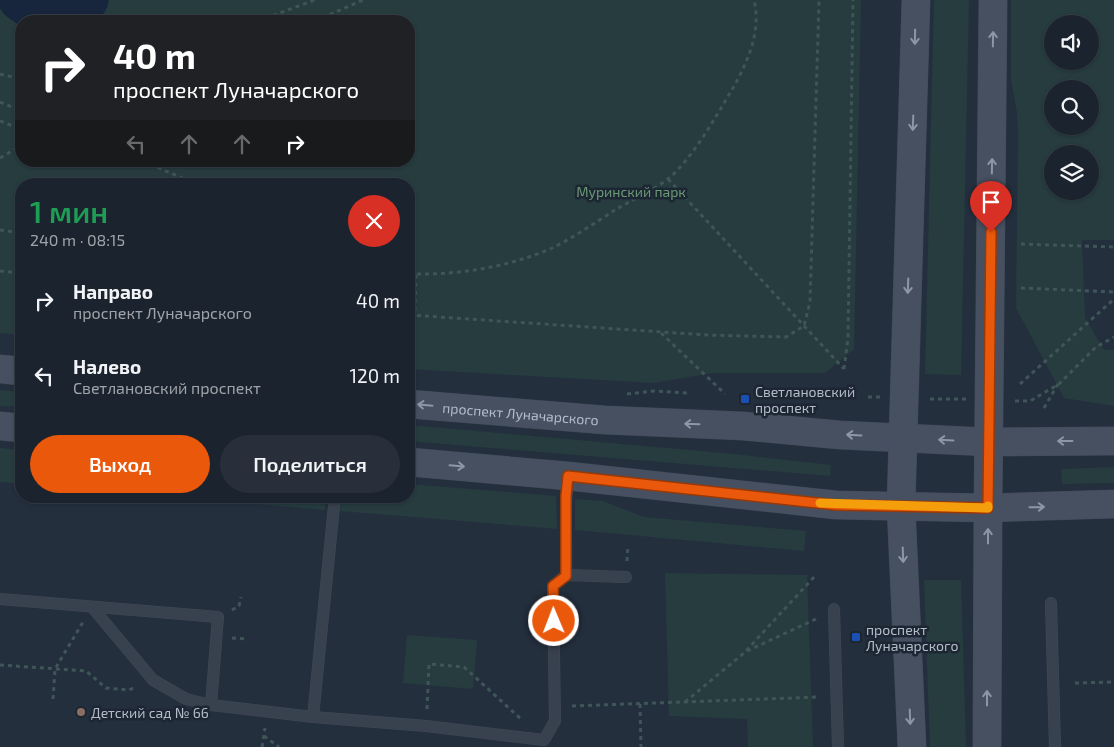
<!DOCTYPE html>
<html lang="ru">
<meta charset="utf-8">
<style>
:root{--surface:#1b232e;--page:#282f3a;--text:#f1f3f6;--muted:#a0a4aa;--line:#39404a;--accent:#ea580c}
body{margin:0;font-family:"Exo 2",sans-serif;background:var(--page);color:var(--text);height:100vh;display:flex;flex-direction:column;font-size:19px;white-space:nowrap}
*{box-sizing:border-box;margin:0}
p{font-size:16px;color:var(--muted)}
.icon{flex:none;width:28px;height:28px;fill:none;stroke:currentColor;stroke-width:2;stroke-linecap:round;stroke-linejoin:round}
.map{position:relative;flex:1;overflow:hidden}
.sheet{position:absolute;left:15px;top:178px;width:400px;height:325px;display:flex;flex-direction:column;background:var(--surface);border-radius:20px;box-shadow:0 1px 4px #0004,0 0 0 1px var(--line)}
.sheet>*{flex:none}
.guide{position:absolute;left:15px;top:15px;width:400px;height:152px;border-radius:20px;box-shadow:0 1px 4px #0004,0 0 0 1px var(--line);background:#202124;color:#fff;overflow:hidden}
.tools{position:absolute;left:1044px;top:15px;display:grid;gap:10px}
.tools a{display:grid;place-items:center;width:55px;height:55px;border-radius:50%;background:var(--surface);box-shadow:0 1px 4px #0004,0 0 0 1px var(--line);font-size:25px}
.pin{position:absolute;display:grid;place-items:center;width:42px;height:42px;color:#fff;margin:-51px -21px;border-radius:50% 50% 50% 0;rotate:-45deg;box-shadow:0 0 5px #0007}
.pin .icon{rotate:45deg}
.me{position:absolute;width:55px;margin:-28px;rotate:359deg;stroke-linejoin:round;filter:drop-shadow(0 0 4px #0008)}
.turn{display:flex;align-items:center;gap:18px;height:105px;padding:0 15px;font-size:22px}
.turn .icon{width:65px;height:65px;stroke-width:2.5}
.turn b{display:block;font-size:35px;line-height:42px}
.lanes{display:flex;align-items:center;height:48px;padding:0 15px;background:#0003;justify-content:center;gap:25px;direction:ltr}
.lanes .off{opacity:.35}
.round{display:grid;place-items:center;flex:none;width:52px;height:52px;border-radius:26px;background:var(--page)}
.head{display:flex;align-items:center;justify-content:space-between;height:85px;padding:0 15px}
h1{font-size:30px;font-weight:600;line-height:38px;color:#1e9e55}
.button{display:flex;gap:10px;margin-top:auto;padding:10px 15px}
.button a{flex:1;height:58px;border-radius:30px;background:var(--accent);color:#fff;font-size:20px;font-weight:600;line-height:58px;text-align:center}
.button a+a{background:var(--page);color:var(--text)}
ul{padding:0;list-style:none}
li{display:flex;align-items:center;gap:15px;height:75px;padding:0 15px}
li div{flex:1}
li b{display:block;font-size:19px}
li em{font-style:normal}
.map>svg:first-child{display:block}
</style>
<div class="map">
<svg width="1114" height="747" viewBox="0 0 1114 747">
<rect width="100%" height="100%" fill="#242f3e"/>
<!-- green -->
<g fill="#263c3f" fill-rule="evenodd">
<path d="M 0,0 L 861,0 L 854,349 L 825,373 L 712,373 L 653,383 L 409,369 L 409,184 L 21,184 L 21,335 L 0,333 ZM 21,21 L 409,21 L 409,161 L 21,161 Z"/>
<polygon points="934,0 969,0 961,375 925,374"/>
<path d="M 1011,0 L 1114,0 L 1114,240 L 1082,240 L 1085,318 L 1104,350 L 1114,350 L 1114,406 L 1064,398 L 1016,308 L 1018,133 L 1017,113 L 1011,80 ZM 1052,24 L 1090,24 L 1090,61 L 1052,61 ZM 1052,89 L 1090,89 L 1090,126 L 1052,126 ZM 1052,154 L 1090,154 L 1090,191 L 1052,191 Z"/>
<polygon points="0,390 21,392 21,407 0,406"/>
<polygon points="409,425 734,454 831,465 830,476 409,441"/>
<polygon points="0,448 21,450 21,484 0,482"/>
<polygon points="1114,467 1114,483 1062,484 1061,469"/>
<polygon points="409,484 556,496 557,529 340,511 341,496 409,496"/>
<polygon points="164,496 326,496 325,510"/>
<polygon points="575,499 603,501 644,517 806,531 804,551 575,530"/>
<polygon points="665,573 807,575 813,747 748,747 747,719 669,716"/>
<polygon points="924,580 961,580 966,747 930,747"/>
<polygon points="407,635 477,640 473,689 403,683"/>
</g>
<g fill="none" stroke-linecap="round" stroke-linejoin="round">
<!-- stream -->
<polyline stroke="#17263c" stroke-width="7" points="62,21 63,17"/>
<!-- river -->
<polyline stroke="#17263c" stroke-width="41" points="19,0 26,5 63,17 88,0"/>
<!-- lane casing -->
<g stroke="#414a57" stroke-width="12">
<g id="lane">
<path d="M 566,575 C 567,542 564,509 568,476"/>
<polyline points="0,599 218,617 211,705"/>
<polyline points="1051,603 1055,747"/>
<polyline points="92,607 153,680 186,699 211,705 313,717 335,496"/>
<polyline points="834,609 838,747"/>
<polyline points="313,717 426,726 544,740 555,721 553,586 566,575 626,577"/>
</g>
</g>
<!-- secondary casing -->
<g stroke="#414a57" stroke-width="29">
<g id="secondary">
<polyline points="0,369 21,371"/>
<path id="s1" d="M 409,404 L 605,420 L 743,426 L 840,435 L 989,442 L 1114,441"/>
<polyline points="0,426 21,428"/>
<polyline points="409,462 568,476 836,505 988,508 1114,504"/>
<polyline points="912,747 901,506 916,0"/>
<polyline points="987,747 988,508 993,0"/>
</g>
</g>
<!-- path -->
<g stroke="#3f5557" stroke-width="3" stroke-dasharray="4 4" stroke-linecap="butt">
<polyline points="258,21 315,0"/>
<polyline points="315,21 363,0"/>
<polyline points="0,74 21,79"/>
<polyline points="0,102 21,111"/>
<polyline points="0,121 21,129"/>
<polyline points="0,158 21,146"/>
<polyline points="143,161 196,184"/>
<polyline points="668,179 844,369"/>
<polyline points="0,230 21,233"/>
<polyline points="1021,244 1114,247"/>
<polyline points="0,271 21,273"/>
<path d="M 409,274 C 457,275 505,268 550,249 C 570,240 596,222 615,210 C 632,200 652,191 668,179 C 691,160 714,120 730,93 C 746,66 762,33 754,0"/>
<polyline points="1021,288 1114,292"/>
<polyline points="409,315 707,335 786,337 804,326 810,302 819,0"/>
<polyline points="409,325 415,315 416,274"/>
<polyline points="661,333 725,394"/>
<polyline points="844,369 848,338 853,0"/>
<polyline points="1020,384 1114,299"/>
<polyline points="627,394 654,391 688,393"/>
<polyline points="868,397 881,397"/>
<polyline points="930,399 966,399"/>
<polyline points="1015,401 1030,401 1059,384 1096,347 1114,337"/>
<polyline points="1044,408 1058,384"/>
<polyline points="627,561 628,546"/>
<polyline points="232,610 239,606 241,597"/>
<polyline points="232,638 246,639"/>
<polyline points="747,651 816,619"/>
<polyline points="0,665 86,671 106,688 129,690 136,687"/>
<polyline points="1075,683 1114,682"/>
<polyline points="53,699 55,669 83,622"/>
<polyline points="685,702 744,653 815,576"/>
<polyline points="640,704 641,747"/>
<polyline points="572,706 819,697"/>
<polyline points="427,709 429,664 464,667 522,720"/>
<polyline points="264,736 279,747"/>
<polyline points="262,747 265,728"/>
</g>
<!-- lane -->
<use href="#lane" stroke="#38414e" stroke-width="11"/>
<!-- secondary -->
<use href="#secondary" stroke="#465061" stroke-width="28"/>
</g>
<!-- one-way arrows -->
<defs><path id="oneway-shaft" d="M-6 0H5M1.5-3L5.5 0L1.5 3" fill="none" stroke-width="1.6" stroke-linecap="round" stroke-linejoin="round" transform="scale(1.25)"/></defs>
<g stroke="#8e96a5">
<use href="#oneway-shaft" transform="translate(915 37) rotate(91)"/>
<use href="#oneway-shaft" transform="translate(993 39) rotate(-89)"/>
<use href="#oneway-shaft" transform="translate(913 123) rotate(92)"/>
<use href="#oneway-shaft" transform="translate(992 166) rotate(-89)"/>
<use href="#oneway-shaft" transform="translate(908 286) rotate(92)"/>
<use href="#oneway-shaft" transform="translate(425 405) rotate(-175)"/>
<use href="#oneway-shaft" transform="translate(692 424) rotate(-178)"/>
<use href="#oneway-shaft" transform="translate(854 435) rotate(-177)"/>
<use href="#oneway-shaft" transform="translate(946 440) rotate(-177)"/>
<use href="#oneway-shaft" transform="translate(1065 441) rotate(180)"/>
<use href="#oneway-shaft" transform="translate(457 466) rotate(5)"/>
<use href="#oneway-shaft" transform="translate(1037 507) rotate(-1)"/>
<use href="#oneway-shaft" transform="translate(988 536) rotate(-90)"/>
<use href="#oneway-shaft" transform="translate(903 555) rotate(88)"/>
<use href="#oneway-shaft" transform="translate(987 698) rotate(-90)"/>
<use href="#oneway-shaft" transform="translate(910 717) rotate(88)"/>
</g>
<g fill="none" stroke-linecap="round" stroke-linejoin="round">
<!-- route casing -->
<g stroke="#983908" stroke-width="12">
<polyline id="route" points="554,621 553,586 566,576 566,496 568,476 836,505 988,508 991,232"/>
</g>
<!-- route -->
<use href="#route" stroke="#ea580c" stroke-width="9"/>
<!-- slow -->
<polyline stroke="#f59e0b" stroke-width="9" points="820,503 988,508 988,506"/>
</g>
<!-- markers -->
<g fill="#1a4fb4" stroke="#1d2633" stroke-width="2">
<rect x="740" y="394" width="10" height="10" rx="2.5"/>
<rect x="851" y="632" width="10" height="10" rx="2.5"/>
</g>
<circle fill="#8d6e63" stroke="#1d2633" stroke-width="2" cx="81" cy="712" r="5"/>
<g text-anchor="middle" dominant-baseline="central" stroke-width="5" stroke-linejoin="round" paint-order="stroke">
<!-- park labels -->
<g font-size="14" fill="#6b9a76" stroke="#1d2633">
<text x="631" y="191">Муринский парк</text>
</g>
<!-- poi labels -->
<g font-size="14" fill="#b4bcc9" stroke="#1d2633" text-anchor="start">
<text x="755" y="391">Светлановский<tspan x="755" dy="16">проспект</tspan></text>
<text x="866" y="629">проспект<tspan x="866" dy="16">Луначарского</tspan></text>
<text x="91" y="712">Детский сад № 66</text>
</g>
<!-- street labels -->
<g font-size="14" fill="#b4bcc9" stroke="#1d2633">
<text stroke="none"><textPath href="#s1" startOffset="112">проспект Луначарского</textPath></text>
</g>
</g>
</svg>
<div class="tools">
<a><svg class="icon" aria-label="sound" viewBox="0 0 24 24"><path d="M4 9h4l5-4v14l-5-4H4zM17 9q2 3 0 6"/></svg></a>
<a><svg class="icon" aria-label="search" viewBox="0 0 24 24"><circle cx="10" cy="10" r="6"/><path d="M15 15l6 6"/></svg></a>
<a><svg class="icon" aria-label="layers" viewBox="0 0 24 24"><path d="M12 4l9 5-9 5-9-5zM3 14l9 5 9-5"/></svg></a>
</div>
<div class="pin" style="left:991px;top:232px;background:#d93025"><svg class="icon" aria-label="arrive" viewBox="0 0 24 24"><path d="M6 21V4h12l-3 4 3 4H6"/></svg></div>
<svg class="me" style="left:554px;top:621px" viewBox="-20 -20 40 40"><circle r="17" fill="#ea580c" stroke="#fff" stroke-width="3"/><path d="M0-11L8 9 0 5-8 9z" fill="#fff"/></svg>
<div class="guide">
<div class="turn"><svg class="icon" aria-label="right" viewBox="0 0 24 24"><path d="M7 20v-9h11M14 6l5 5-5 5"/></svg><div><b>40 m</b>проспект Луначарского</div></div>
<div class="lanes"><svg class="icon off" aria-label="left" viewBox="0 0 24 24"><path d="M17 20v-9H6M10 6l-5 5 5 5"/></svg><svg class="icon off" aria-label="ahead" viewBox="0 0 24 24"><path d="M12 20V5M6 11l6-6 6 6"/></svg><svg class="icon off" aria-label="ahead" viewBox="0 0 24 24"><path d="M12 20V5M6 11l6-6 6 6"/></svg><svg class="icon" aria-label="right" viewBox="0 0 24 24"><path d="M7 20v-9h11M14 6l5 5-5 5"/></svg></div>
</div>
<section class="sheet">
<div class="head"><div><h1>1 мин</h1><p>240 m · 08:15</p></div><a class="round" style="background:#d93025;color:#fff"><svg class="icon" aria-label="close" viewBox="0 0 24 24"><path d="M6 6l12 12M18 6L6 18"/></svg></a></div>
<ul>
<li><svg class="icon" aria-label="right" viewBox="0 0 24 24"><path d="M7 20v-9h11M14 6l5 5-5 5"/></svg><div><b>Направо</b><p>проспект Луначарского</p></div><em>40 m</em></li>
<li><svg class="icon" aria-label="left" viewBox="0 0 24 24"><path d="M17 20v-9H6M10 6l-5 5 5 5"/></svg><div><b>Налево</b><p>Светлановский проспект</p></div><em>120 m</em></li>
</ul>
<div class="button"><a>Выход</a><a>Поделиться</a></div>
</section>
</div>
